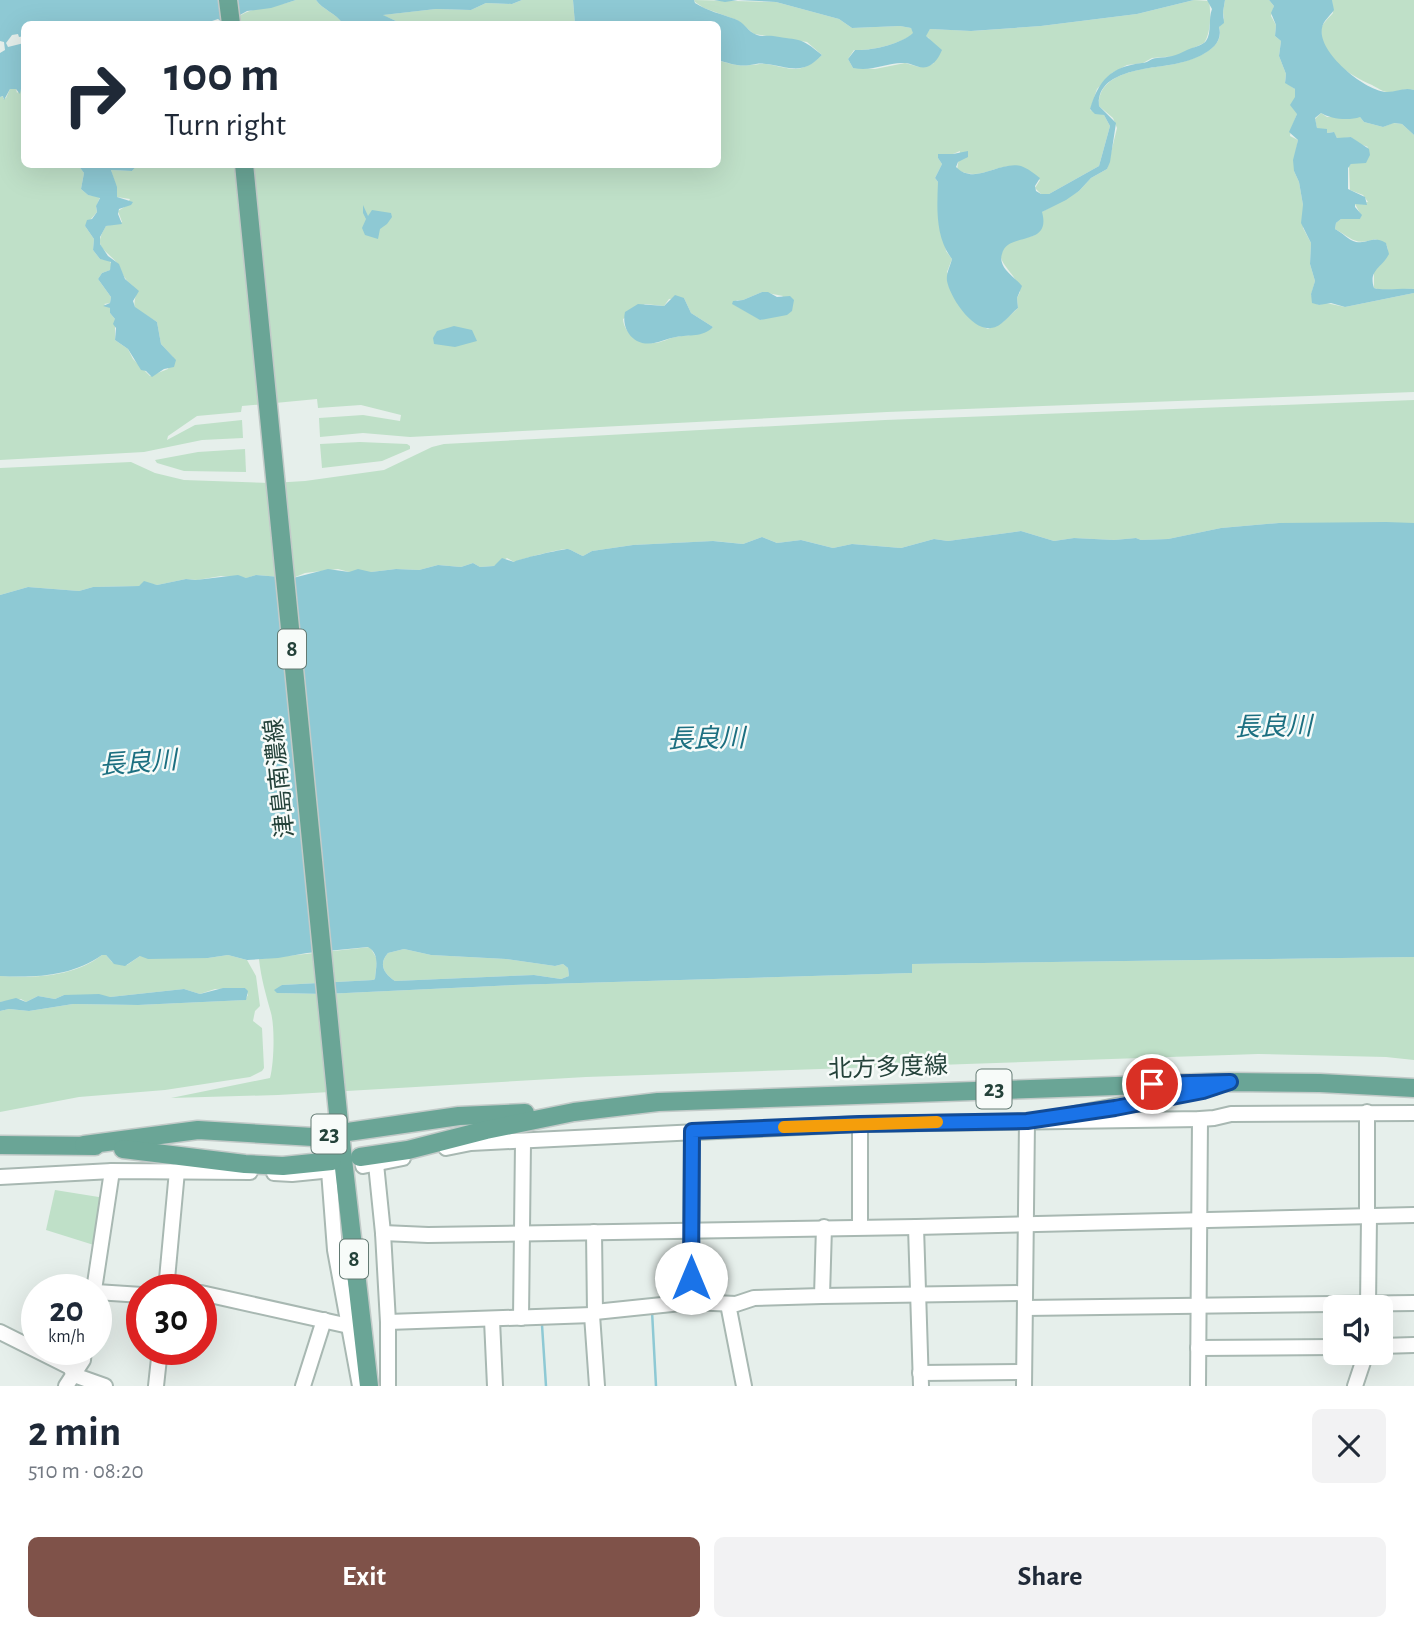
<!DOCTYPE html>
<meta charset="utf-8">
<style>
:root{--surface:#fff;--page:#f2f2f3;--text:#1f2937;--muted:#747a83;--accent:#7f5249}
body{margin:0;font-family:"Alegreya Sans","Noto Sans JP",sans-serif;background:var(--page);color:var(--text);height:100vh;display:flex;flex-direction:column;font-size:26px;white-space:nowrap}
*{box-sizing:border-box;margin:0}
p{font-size:23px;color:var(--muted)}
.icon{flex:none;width:38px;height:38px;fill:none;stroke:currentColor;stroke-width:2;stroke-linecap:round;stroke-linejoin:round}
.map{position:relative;height:1386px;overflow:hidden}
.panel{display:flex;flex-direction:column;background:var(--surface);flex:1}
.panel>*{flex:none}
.top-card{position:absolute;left:21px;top:21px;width:700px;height:147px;border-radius:10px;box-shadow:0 7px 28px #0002;background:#fff;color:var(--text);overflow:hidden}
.buttons{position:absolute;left:1323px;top:1295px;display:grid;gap:14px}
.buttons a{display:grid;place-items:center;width:70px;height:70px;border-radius:10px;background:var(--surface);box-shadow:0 7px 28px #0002;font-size:35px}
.speed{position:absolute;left:21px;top:1274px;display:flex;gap:14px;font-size:35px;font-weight:700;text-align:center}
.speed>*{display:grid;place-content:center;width:91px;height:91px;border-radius:50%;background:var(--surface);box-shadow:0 7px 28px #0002;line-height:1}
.speed small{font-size:18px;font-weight:400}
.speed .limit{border:10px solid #d22;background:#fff;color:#111}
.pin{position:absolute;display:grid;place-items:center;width:60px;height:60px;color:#fff;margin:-30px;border:4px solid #fff;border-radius:50%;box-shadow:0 2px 7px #0007}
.me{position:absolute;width:77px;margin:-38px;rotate:0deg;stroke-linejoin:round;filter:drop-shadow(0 0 5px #0008)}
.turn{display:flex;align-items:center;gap:24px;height:147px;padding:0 28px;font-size:32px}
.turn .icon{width:91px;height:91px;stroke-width:2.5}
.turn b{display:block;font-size:49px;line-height:60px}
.round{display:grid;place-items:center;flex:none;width:74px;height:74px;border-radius:10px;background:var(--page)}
.summary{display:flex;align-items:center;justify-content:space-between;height:119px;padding:0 28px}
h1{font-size:42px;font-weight:700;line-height:52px}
.button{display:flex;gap:14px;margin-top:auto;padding:14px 28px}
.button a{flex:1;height:80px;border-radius:10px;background:var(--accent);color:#fff;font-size:28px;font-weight:700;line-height:80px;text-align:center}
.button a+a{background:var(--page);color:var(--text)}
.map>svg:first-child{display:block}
</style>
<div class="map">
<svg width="1414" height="1386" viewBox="0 0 1414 1386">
<rect width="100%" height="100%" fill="#e6efeb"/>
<!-- green -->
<g fill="#bfe0c8" fill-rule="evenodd">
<path d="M 296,0 L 316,0 C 323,10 336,13 343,24 L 231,24 C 243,6 275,8 296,0 Z"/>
<polygon points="522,0 573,0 575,24 415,24 396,21 382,15 436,9 471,10 486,3 512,4"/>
<path d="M 694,0 L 776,2 L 839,19 L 852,28 L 900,26 L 911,28 L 914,33 C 901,44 871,51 854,50 L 848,59 L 853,68 L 875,69 L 905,63 L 919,67 L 926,67 L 934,63 L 929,38 L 925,36 L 930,29 L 972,31 L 1041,26 L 1137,14 L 1194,0 L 1209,1 C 1211,11 1211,34 1204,43 L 1176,56 L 1152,58 L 1143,63 L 1127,65 L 1112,73 L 1097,89 L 1090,110 L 1104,115 L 1110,126 L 1099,166 L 1049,194 L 1041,194 L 1035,188 L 1040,180 C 1033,175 1022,167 1014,166 C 991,166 980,181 957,170 L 960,151 L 953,154 L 938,155 L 938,158 L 942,164 L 935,178 L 938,182 L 946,251 L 952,259 L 947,272 L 974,322 L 988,329 L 1003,322 L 1018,308 L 1017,298 L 1020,292 C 1018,287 1016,280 1013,276 C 1007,267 991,254 1008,243 C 1016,239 1027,238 1035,235 L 1042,212 L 1079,191 L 1091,178 L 1107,169 L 1117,128 L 1113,118 L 1099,106 C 1097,71 1146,69 1169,65 C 1187,62 1227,50 1219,27 L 1224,18 L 1223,12 L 1225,0 L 1269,0 L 1274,6 L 1271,16 L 1276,25 L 1275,36 L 1281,41 L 1279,56 L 1286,74 L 1285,82 L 1295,89 L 1297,114 L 1291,129 L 1290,136 L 1298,140 L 1294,160 L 1294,171 L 1299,182 L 1303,205 L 1303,228 L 1311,243 L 1310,264 L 1315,281 L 1311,295 L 1318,305 L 1326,303 L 1345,307 L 1414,293 L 1414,392 L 887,412 L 410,437 L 363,433 L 320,437 L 319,418 L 363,415 L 400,421 L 401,415 L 361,405 L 318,408 L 317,399 L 242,406 L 241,412 L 197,416 L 168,436 L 167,440 L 195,425 L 242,420 L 243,438 L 202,440 L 144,452 L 0,460 L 0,97 L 4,96 L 3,99 L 6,98 L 10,89 L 16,89 L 17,93 L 24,86 L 24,164 L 78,165 L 84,173 L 81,189 L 88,195 L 100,197 L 96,207 L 97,212 L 85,226 L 94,239 L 93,250 L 100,259 L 109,260 L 112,265 L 110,270 L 102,273 L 98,279 L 111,297 L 110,303 L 104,304 L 110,308 L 110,313 L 115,319 L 115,340 L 128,349 L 133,359 L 150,376 L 168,369 L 173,357 L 161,344 L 157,322 L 135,308 C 133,301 137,297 135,291 C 134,285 128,283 125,278 C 121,273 121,267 117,263 C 105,248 92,249 106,226 L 122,222 L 118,211 L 126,206 L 130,199 L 117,197 L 116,187 L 111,170 L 132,171 L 137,164 L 718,164 L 718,60 C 727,63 739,67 750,65 C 756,65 760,63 766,64 C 792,68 799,76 822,55 L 807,42 L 754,34 L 737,20 L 704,8 L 695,2 ZM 762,292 L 783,296 L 761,320 L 733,304 L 737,300 L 743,300 ZM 684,298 L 691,313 L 713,327 C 698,336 692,334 676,337 C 669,338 661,343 654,343 C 639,345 624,333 623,319 L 645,304 L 664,306 L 669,299 Z"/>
<path d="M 1332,0 L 1414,0 L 1414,90 C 1404,87 1397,93 1387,92 C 1383,92 1376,87 1372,85 C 1351,76 1322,58 1321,31 C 1321,24 1328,19 1333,13 Z"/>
<path d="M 1321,113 L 1327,117 L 1360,117 L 1364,122 L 1383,127 L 1393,123 L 1402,124 L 1414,135 L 1414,289 C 1402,288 1383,292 1374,288 L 1374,271 C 1382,262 1392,256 1386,244 L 1375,239 C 1354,246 1352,238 1335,229 L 1336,223 L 1341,219 L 1360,219 L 1361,215 L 1355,204 L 1368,202 L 1363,195 L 1350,190 L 1349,166 L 1368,147 L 1360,144 L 1351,137 L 1338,139 L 1333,132 L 1327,133 L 1317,128 L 1315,119 Z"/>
<path d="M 1414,400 L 1414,523 L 1279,523 L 1221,528 L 1168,539 L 1141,540 L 1136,538 L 1114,540 L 1074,538 L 1054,541 L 1021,531 L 948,541 L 934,539 L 901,548 L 852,544 L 833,548 L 801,540 L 777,543 L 762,537 L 743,544 L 714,541 L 633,545 L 592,551 L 583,556 C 578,554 572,550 568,549 C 561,548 521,559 514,562 L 507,558 L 494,566 L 480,567 L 473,563 L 461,567 L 438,565 L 419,570 L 396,569 L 371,572 L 349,572 L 338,569 L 305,573 L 293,578 L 256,575 L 247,578 L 221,576 L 197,580 L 186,579 L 157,585 L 146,583 L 139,586 L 93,587 L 79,591 L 28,587 L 0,595 L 0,468 L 131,462 L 155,473 L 184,480 L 272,483 L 305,481 L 384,470 L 432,447 L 444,444 L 885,420 Z"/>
<polygon points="360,442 407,444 410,446 410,449 382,461 322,468 320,444"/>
<polygon points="245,449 246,472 184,471 157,463 155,460 198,452"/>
<path d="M 370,947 L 377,959 L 375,979 L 373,980 L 282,985 L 277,993 L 325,994 L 513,985 L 912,973 L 912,964 L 1414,957 L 1414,1060 L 1386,1057 L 1258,1054 L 586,1077 L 278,1095 L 171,1098 L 270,1078 C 274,1063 275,1028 271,1013 C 266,995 261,978 259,959 Z"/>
<path d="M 404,949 L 431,955 L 506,959 L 555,966 L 563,964 L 568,968 L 569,976 L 561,979 L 534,975 L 395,981 C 384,974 378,964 388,953 Z"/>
<path d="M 102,955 L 106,955 L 112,962 L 127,965 L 140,956 L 208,958 L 228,955 L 247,960 L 256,976 L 260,1006 L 255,1011 L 253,1021 L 262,1028 L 264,1068 L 262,1071 L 250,1077 L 165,1090 L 79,1097 L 0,1112 L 0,1011 L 9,1009 L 29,1011 L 73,1004 L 138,1005 L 245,1000 L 248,995 L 245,988 L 215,989 L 200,994 L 184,989 L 110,997 L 64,995 L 55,999 L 38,996 L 26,1002 L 21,999 L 0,1002 L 0,976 C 35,978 74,977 102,955 Z"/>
<polygon points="55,1190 105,1198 97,1246 46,1230"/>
</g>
<!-- water -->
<g fill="#8ec9d4" fill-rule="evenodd">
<polygon points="0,0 296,0 271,8 247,11 224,24 218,19 212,21 210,24 24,24 24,36 19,37 18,34 12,35 6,43 8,47 24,43 24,86 21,89 20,94 16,89 10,89 4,100 3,96 0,97 0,53 5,50 4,42 0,41"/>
<path d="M 316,0 L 522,0 L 512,4 L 486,3 L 471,10 L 436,9 L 383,15 L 396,21 L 415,24 L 343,24 C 336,13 323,10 316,0 Z"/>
<path d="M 573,0 L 694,0 L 695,3 C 708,11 721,14 735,19 C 744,22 748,32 757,35 C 762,37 767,35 773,36 C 801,41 799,36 822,55 C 802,76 790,67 766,64 C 760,63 756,64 750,65 C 739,67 728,63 718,60 L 718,24 L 575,24 Z"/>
<path d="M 714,0 L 1194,0 L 1137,14 L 1041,26 L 971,31 L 930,29 L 926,36 L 942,50 C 939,57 935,64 927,67 C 918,69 912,63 905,63 C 886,62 874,72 853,68 L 848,59 L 855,50 C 871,51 901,44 913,33 L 911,28 L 900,26 L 852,28 L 839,19 L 776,2 L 738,0 L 725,2 Z"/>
<path d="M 1207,0 L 1225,0 L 1223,12 L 1224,23 L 1219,27 C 1226,51 1188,62 1169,65 C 1147,69 1096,71 1099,106 L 1116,123 L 1110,162 L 1107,169 L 1091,178 L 1079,191 L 1066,200 L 1042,212 C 1052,248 1007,231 1002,254 C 1000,259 1002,265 1006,270 C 1010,275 1017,280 1022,286 L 1017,298 L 1018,308 C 1009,315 1002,327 991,328 C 972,331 950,297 947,281 C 946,273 950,267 952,259 C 935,237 937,208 938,182 L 935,178 L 942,164 L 938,158 L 938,154 L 953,154 L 968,151 L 968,157 L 958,162 L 956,167 C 975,186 998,161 1021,166 C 1027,168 1035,174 1040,178 L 1035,186 L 1036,191 L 1041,194 L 1049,194 L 1099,166 L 1110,126 L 1104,115 L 1095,114 L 1090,109 C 1099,80 1110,67 1142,63 C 1148,63 1151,58 1157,58 C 1170,57 1175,56 1187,50 C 1193,47 1202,46 1206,41 C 1212,33 1208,19 1212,9 Z"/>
<path d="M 1269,0 L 1332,0 L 1334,10 C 1330,16 1323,21 1322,28 C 1317,52 1365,91 1387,92 C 1397,92 1404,87 1414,90 L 1414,135 L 1402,124 L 1394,123 L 1383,127 L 1364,122 L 1360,117 C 1349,121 1330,119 1321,113 L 1315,118 L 1317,128 L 1327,129 L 1327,133 L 1334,132 L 1337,138 L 1351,137 L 1369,149 L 1370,155 L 1366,163 L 1351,164 L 1348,168 L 1348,189 L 1365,197 L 1367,205 L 1355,204 L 1355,207 L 1362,215 L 1360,219 L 1341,219 L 1336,223 L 1335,229 C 1343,233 1348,240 1356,242 C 1370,244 1372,235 1386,243 L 1389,254 C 1382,268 1368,270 1374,288 C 1382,291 1403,288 1414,289 L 1414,293 L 1345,307 L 1331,303 L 1319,305 L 1312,303 L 1311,294 L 1315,281 L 1310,264 L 1311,243 L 1301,223 L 1303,205 L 1299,182 L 1294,171 L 1293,160 L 1298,140 L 1289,132 L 1297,114 L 1290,105 L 1295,97 L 1295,89 L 1285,83 L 1286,74 L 1279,56 L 1281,41 L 1275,36 L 1276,25 L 1271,13 L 1274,6 Z"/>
<polygon points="78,165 137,165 132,171 111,170 117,187 117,197 133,202 131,205 119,209 118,214 122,224 106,226 100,237 100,244 108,256 119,264 125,279 139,291 133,301 135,307 157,322 161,344 176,360 174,367 164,369 152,377 146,371 141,370 128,349 115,340 116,328 113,324 115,319 110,313 110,308 103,306 110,303 111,297 98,279 102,273 110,270 111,262 100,259 93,250 94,239 85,226 87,220 92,219 97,212 96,206 100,198 88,195 81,189 84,173"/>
<polygon points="363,205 368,216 372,210 391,213 392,217 387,224 380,229 378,239 365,235 362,228 366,219 363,213"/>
<polygon points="762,292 768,292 777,297 790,296 794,300 792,311 787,315 760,320 732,304 733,301 743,300"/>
<path d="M 675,295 L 684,298 L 691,313 L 713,327 C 702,338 690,334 676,337 C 668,338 661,342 654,343 C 634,347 621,330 625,312 L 638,304 L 664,306 Z"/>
<polygon points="454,326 472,330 477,341 455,347 434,344 433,338 437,331"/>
<path d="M 1386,522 L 1414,523 L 1414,957 L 912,964 L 912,973 L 513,985 L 325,994 L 277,993 L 274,990 L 282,985 L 373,980 L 375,979 C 376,967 380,954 368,947 L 307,953 L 278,958 L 247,960 L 228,955 L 208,958 L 148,959 L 140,956 L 125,966 L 114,964 L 106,955 L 102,955 C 73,976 35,978 0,976 L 0,595 L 28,587 L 79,591 L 93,587 L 139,586 L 144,581 L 157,585 L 186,579 L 196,580 L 238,575 L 246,578 L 256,575 L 293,578 L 328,569 L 349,572 L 358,569 L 371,572 L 396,569 L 419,570 L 438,565 L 461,567 L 473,563 L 480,567 L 494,566 L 502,558 L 514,562 C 517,559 563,549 568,549 C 572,550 578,554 583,556 L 592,551 L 633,545 L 713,541 L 743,544 L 762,537 L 777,543 L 801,540 L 833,548 L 852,544 L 901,548 L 934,539 L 948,541 L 1021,531 L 1054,541 L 1074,538 L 1114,540 L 1136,538 L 1141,540 L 1168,539 L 1221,528 L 1279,523 ZM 404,949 L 431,955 L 506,959 L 555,966 L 563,964 L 568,968 L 569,976 L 561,979 L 534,975 L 395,981 C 384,974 378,964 388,953 Z"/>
<polygon points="223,988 245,988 248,991 246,1000 138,1005 73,1004 29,1011 9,1009 0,1011 0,1002 16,998 26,1002 38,996 55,999 64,995 99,994 110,997 184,989 200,994"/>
</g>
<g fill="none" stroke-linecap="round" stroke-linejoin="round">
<!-- stream -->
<g stroke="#8ec9d4" stroke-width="2.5">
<polyline points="652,1311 656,1386"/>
<polyline points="542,1325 546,1386"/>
</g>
<!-- minor casing -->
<g stroke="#a8b8b2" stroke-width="18">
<g id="minor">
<polyline points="1074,1114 1215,1087"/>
<polyline points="860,1124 860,1227"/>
<polyline points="446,1148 471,1143 860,1124 1200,1119 1214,1118 1231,1114 1414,1113"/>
<polyline points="376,1164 383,1233 388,1322 388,1386"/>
<polyline points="363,1166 403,1158"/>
<polyline points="329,1171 335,1250 360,1386"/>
<polyline points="274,1173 292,1174 342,1169"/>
<polyline points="0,1177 112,1171 250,1172"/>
<polyline points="1367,1216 1367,1112"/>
<polyline points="916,1227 921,1386"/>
<polyline points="594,1232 595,1312 592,1315 597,1386"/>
<polyline points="383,1233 428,1235 916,1227 1414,1215"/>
<polyline points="166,1285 188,1290"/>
<polyline points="94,1290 112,1171"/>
<polyline points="166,1290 177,1171"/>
<polyline points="96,1292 142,1295"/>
<polyline points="201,1293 349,1326"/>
<polyline points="822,1296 1025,1293"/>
<polyline points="691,1302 692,1131"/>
<polyline points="728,1304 744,1386"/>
<polyline points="1368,1307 1369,1216"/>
<polyline points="1025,1308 1414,1303"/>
<polyline points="595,1312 691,1302 736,1304 754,1298 822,1296 824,1227"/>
<polyline points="521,1318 523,1142"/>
<polyline points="492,1320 495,1386"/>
<polyline points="388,1322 592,1315"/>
<polyline points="0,1332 70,1367 74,1375 105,1386"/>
<polyline points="1381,1346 1414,1345"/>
<polyline points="1198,1348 1335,1347"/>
<polyline points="920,1373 1024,1372"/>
<polyline points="66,1386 83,1360 84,1349"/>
<polyline points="156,1386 160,1349"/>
<polyline points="303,1386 324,1320"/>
<polyline points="1024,1386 1027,1121"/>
<polyline points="1198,1386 1200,1119"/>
<polyline points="1355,1386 1366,1353"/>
</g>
</g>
<!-- major casing -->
<g stroke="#c2cac8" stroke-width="21">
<g id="major">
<polyline points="228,0 231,24"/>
<polyline points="244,164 340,1133 369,1386"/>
<polyline points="0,1145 95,1146"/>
<polyline points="84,1145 198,1130 313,1137 459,1116 525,1113"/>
<polyline points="123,1149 245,1164 283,1166 332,1161"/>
<polyline points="360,1157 408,1150 486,1130 574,1112 658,1102 1230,1082 1320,1083 1414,1088"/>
</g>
</g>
<!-- minor -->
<use href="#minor" stroke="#fff" stroke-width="14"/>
<!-- major -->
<use href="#major" stroke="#6aa596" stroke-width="18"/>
</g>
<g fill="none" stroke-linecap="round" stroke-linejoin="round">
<!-- route casing -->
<g stroke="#114b97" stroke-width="18">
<polyline id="route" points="691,1278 692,1131 860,1124 1027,1121 1115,1108 1203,1091 1230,1082 1152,1084"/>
</g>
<!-- route -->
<use href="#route" stroke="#1a73e8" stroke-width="12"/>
<!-- slow -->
<polyline stroke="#f59e0b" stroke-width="12" points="784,1127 937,1122"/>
</g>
<g text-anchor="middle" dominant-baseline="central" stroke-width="5" stroke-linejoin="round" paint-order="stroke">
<!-- shield labels -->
<g fill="#f7fbf9" stroke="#637a73" stroke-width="2">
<rect x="278" y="629.5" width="28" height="39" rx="5"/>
<rect x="976.5" y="1069.5" width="35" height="39" rx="5"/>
<rect x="311.5" y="1114.5" width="35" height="39" rx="5"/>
<rect x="340" y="1239.5" width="28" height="39" rx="5"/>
</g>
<g font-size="23" font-weight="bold" fill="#24423a">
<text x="292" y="649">8</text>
<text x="994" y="1089">23</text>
<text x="329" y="1134">23</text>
<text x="354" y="1259">8</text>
</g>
<!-- street labels -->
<g font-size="24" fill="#24423a" stroke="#f7fbf9">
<text transform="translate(280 778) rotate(-96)">津島南濃線</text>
<text transform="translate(888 1068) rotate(-2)">北方多度線</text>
</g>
<!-- water labels -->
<g font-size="26" font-style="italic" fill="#1c6f80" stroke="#f7fbf9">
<text transform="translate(1273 727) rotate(-1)">長良川</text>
<text transform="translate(706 739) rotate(-1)">長良川</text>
<text transform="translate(138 763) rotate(-4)">長良川</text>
</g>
</g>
</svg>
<div class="buttons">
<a><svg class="icon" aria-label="sound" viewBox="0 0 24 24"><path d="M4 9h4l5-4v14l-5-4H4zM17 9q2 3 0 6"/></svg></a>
</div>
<div class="speed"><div>20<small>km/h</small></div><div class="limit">30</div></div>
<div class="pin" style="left:1152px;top:1084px;background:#d93025"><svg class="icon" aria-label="arrive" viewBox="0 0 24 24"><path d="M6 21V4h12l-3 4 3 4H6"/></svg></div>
<svg class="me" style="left:691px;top:1278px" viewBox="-20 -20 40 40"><circle r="19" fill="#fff"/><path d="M0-13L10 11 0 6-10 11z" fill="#1a73e8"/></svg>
<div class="top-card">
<div class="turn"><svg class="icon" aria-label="right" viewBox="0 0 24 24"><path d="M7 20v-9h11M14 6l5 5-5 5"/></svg><div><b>100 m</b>Turn right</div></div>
</div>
</div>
<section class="panel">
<div class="summary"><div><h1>2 min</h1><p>510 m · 08:20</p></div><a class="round"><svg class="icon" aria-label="close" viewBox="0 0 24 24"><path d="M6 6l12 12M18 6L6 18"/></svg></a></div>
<div class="button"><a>Exit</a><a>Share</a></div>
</section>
